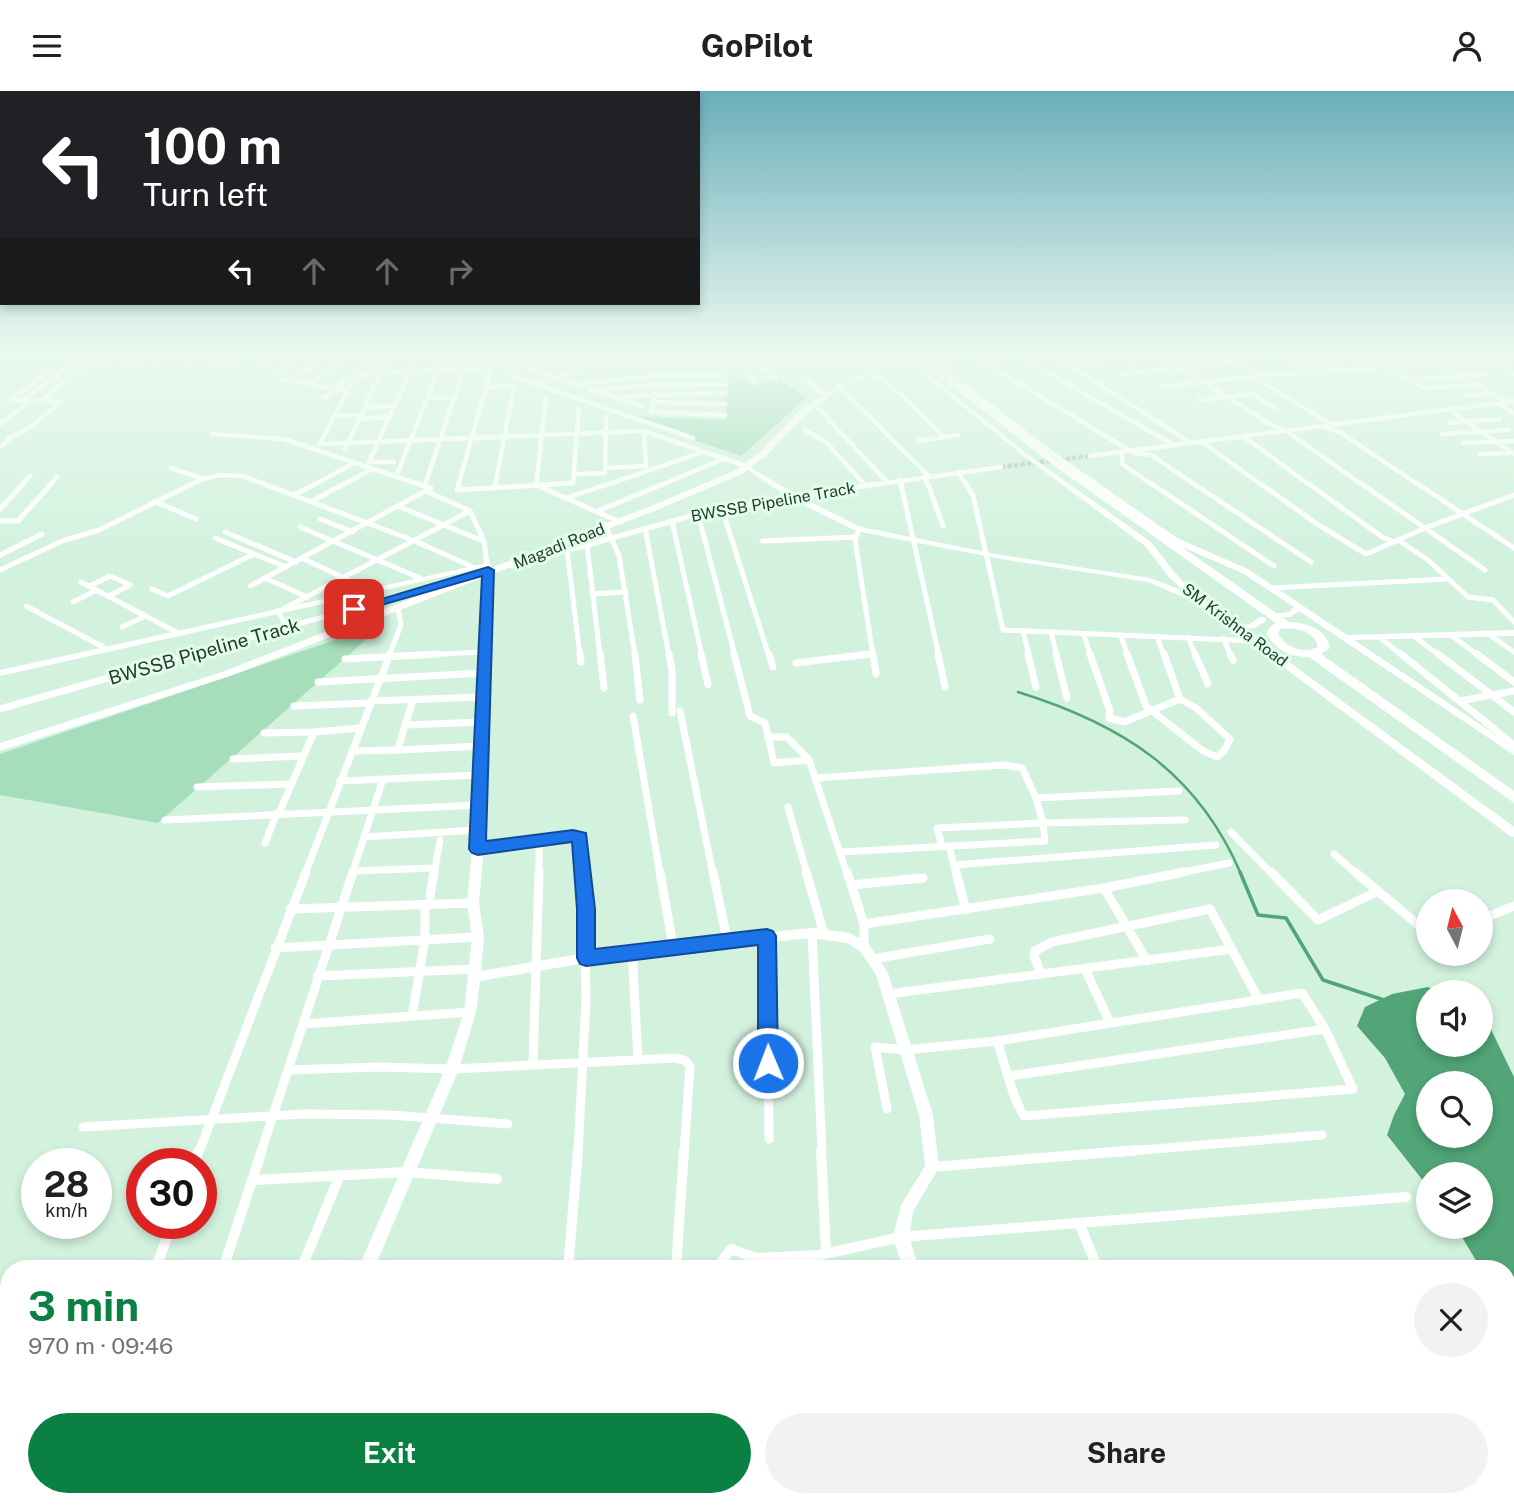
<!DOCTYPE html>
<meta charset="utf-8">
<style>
:root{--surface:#fff;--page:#f2f2f2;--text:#202124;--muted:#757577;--accent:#0b8043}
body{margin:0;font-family:"Public Sans",sans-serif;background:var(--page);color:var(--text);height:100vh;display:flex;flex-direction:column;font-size:26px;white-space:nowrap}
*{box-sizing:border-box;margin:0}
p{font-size:23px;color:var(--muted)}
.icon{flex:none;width:38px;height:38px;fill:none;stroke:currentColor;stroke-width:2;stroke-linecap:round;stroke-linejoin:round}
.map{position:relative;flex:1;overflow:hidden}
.drawer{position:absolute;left:0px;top:1169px;width:1516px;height:247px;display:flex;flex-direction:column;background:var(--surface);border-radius:28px 28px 0 0;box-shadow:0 4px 10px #0003}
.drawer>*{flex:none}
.guide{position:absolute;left:0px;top:0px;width:700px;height:214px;box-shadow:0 4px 10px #0003;background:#202124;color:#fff;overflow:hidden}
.needle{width:46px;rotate:353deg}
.fabs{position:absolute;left:1416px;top:798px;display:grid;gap:14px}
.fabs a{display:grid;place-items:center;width:77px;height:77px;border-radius:50%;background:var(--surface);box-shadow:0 4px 10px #0003;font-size:35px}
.speed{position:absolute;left:21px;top:1057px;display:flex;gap:14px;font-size:35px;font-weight:700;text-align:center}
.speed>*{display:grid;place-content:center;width:91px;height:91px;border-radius:50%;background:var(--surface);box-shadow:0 4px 10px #0003;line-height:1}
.speed small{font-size:18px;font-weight:400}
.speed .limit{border:10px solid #d22;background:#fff;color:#111}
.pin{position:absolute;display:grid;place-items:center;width:60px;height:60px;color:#fff;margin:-30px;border-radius:14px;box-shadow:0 4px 10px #0006}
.me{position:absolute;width:77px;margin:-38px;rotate:359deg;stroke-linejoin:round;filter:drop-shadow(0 0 5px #0008)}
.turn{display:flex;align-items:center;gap:24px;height:147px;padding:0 28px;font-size:32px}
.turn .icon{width:91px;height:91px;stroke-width:2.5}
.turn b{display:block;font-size:49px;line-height:60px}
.lanes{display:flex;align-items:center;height:66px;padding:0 28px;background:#0003;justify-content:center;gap:35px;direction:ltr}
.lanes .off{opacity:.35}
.round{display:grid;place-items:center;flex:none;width:74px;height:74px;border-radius:37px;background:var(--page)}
.headline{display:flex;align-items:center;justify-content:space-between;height:119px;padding:0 28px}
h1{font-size:42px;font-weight:700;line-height:52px;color:var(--accent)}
.primary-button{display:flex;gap:14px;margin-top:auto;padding:14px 28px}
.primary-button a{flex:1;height:80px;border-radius:42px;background:var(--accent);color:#fff;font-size:28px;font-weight:700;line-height:80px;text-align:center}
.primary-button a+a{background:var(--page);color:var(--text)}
header{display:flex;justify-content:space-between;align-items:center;height:91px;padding:0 28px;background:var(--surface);font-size:32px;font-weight:700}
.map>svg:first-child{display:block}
</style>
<header><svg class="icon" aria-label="menu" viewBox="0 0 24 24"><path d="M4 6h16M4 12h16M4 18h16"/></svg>GoPilot<svg class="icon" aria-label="person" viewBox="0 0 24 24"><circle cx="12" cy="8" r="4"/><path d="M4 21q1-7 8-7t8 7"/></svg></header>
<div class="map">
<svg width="1514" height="1415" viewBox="0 0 1514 1415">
<rect width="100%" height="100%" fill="#d3f2de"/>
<!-- green -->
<g fill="#a6debb">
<polygon points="733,284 752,294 779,288 806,307 741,365 624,325 726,329 728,285"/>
<polygon points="385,532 158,732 0,704 0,663"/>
</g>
<!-- water -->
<path fill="#51a576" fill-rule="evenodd" d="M 1428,896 L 1438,901 L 1428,901 L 1428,954 L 1480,954 L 1481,922 L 1484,924 L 1514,986 L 1514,1326 L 1507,1319 L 1507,1178 L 1481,1178 L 1456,1136 L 1480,1136 L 1480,1083 L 1428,1083 L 1428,1096 L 1387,1044 L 1394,1024 L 1405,1003 L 1385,967 L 1357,935 L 1365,916 L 1392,903 ZM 1428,992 L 1480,992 L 1480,1045 L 1428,1045 Z"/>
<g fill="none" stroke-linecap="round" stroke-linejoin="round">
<!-- stream-far1 -->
<path stroke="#51a576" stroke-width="2.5" d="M 1018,601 C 1121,633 1197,680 1241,783"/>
<!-- stream -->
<polyline stroke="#51a576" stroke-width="3.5" points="1240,781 1258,824 1286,827 1323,889 1387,910"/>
<!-- street-tunnel -->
<polyline stroke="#b2cdbb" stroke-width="4.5" stroke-dasharray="4.5 2" stroke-linecap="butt" points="1001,376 1090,365"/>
<!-- street-far4 -->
<g stroke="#fff" stroke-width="4.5">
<polyline points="356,260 309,294 335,297 369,270 372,260"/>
<polyline points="407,260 409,262"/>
<polyline points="886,260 905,267"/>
<polyline points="965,260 1129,359"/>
<polyline points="1010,260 1172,353"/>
<polyline points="1048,260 1189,351"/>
<polyline points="1116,260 1134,272"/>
<polyline points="1156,260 1268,332 1285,339 1364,395"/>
<polyline points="1302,260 1333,280"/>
<polyline points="1362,260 1424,297 1477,294"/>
<polyline points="1417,260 1506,310"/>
<polyline points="1483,260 1514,283"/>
<polyline points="1367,262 1384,260"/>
<polyline points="506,264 513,260"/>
<polyline points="1130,266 1178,260"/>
<polyline points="1380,270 1449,264"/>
<polyline points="683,271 687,260"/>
<polyline points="756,271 776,288"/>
<polyline points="264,272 283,260"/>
<polyline points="652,272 657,260"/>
<polyline points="716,272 719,260"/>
<polyline points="737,272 757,292"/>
<polyline points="1073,275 1105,269"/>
<polyline points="187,276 205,260"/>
<polyline points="237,276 216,274 241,260"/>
<polyline points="1391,277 1496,271"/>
<polyline points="531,279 580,295"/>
<polyline points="872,281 904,306 943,345"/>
<polyline points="1314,281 1389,276"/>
<polyline points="1121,283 1249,268"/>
<polyline points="508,284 693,347"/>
<polyline points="800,284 824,303"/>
<polyline points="1254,285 1314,281 1280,260"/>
<polyline points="271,286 310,260"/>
<polyline points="726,287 729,269 744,260"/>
<polyline points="1409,288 1486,284"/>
<polyline points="282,289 313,292"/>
<polyline points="290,290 331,260"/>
<polyline points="540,294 578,279 595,260"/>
<polyline points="576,294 656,284 726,284"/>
<polyline points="838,295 929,385"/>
<polyline points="486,296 514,295 495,395"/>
<polyline points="1160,296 1253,285 1330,333"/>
<polyline points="591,299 656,294 727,294"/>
<polyline points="595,300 641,315"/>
<polyline points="655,301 655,304 726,302"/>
<polyline points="1465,304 1492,303"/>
<polyline points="615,306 655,304 651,321 725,324"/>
<polyline points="323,307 336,299 349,298"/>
<polyline points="427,307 454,306"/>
<polyline points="1199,309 1253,303 1275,317"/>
<polyline points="22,310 74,271"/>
<polyline points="41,310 8,310 52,279"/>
<polyline points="653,311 726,313"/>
<polyline points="1498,312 1514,322"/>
<polyline points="814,313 887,391"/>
<polyline points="365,316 394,315"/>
<polyline points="1448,318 1514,363"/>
<polyline points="334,325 361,324"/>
<polyline points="359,328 389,326"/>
<polyline points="1449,332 1500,328"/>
<polyline points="0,333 30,310"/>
<polyline points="1324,336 1340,341 1420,395"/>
<polyline points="805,339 826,351 866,395"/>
<polyline points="212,343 284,348 424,395"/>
<polyline points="1442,343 1509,339"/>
<polyline points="1243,345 1311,395"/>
<polyline points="918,350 958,344"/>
<polyline points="1201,350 1263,395"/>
<polyline points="1463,352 1514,350"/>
<polyline points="320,353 644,340 743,374"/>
<polyline points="320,353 353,289 370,282 537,275 559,260"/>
<path d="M 0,356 L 11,346 L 31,336 L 60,311 L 41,310 C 58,297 74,278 96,272 C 125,263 156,277 183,260"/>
<polyline points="345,358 388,266"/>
<polyline points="1122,361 1122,373 1154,395"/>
<polyline points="1134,362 1151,364 1197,395"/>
<polyline points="1480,363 1510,362"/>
<polyline points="1090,365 1514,310"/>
<polyline points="394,371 369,371 416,268"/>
<polyline points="171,377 204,388 220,384 243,385 269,395"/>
<polyline points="605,377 606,326"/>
<polyline points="398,381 444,264"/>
<polyline points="958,381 967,395"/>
<polyline points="574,383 605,382 605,377 646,375 644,340"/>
<polyline points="925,386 928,395"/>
<polyline points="900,389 901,395"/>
<polyline points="426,391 467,268"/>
<polyline points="21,395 30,385"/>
<polyline points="49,395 57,386"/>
<polyline points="188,395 203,388"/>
<polyline points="312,395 354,372"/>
<polyline points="341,395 372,378"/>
<polyline points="458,395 496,261"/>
<polyline points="529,395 573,392 579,317"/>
<polyline points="536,395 546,306"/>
<polyline points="603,395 703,361"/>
<polyline points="659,395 723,368"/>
<polyline points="866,395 1001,376"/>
</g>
<!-- street-far3 -->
<g stroke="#fff" stroke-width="5">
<polyline points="264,393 415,450 475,477"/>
<polyline points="419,393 431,397"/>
<polyline points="459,393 457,399 558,393"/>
<polyline points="534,393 620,431"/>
<polyline points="864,393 866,395"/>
<polyline points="901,393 939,565"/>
<polyline points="928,393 943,435"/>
<polyline points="966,393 973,404 1003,539 1254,550"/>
<polyline points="1152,393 1274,475"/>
<polyline points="1194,393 1311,471"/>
<polyline points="1261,393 1317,433 1366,463 1425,437 1514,404"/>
<polyline points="1309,393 1382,446 1394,451"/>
<polyline points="1362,393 1485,479"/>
<polyline points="1418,393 1514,457"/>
<polyline points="495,397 496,393"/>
<polyline points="426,400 470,420 484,450 487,474"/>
<polyline points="294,404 315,393"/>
<polyline points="566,407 608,393"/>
<polyline points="154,410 196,428"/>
<polyline points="312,410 344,393"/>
<polyline points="400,416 483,450"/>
<polyline points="0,418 23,393"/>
<polyline points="722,418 769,565"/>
<polyline points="598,420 663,393"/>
<polyline points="698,423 735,565"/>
<polyline points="320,428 353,441"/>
<polyline points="0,430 18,430 51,393"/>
<polyline points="672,430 702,565"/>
<polyline points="605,433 619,465 635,565"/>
<polyline points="300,436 420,487"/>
<polyline points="645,437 669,565"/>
<polyline points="859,438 855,449 873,565"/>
<polyline points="225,441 296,471"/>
<polyline points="215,447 286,476"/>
<polyline points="1398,449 1428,469 1468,506 1493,509 1514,531"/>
<polyline points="762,450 856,446"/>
<polyline points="587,454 600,565"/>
<polyline points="567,459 580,565"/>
<polyline points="0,464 42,443"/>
<polyline points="302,467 369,499"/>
<polyline points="512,475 705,421 876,393"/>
<polyline points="0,479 62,450 99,439 192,393"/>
<polyline points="265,487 307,506"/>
<polyline points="81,491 178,542"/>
<polyline points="90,495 110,485 130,494 109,505"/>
<polyline points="250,495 431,397"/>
<polyline points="1271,497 1448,488"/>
<polyline points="152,498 168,505 254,463"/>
<polyline points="593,503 626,501"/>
<polyline points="73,511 97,499"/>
<polyline points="26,515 105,557"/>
<polyline points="283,518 470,420"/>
<polyline points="278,519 287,537"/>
<polyline points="122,536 146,525"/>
<polyline points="1023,540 1029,565"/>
<polyline points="1051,541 1057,565"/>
<polyline points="1083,542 1091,565"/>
<polyline points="1487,542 1514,561"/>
<polyline points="1120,543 1128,565"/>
<polyline points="1451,544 1479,565"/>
<polyline points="1157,545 1164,565"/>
<polyline points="1414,545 1440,565"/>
<polyline points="1188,546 1196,565"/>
<polyline points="1379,546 1403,565"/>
<polyline points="1223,547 1231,565"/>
<polyline points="186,565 481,481"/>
<polyline points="389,565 401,534 398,517"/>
<polyline points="403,565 484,561"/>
<polyline points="855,565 873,563"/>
</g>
<!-- street-far2 -->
<g stroke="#fff" stroke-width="7">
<polyline points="580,563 581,571"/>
<polyline points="600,563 604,597"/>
<polyline points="635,563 640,609"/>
<polyline points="669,563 672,579 672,622"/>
<polyline points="701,563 708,594"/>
<polyline points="734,563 750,625 765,632 774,672 809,669"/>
<polyline points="769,563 773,576"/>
<polyline points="873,563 876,583"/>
<polyline points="938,563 945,596"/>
<polyline points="1028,563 1036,596"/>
<polyline points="1056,563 1067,607"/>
<polyline points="1090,563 1110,620 1109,627 1124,631 1180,608"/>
<polyline points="1127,563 1146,615 1203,660 1217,666 1224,660 1230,648 1196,617 1180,608 1164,563"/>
<polyline points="1195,563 1208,593"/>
<polyline points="1230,563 1233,569"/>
<polyline points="1401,563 1514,654"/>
<polyline points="1438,563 1514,621"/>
<polyline points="1477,563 1514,591"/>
<polyline points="345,568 438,563"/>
<polyline points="796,572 870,563"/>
<polyline points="318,591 483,582"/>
<polyline points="371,610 483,606"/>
<polyline points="1460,610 1514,600"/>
<polyline points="294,615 370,612"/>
<polyline points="0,618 192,563"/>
<polyline points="680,620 713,783"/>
<polyline points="633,625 660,783"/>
<polyline points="405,634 413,609"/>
<polyline points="264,642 314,641"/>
<polyline points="768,646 787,646 809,669 847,783"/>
<polyline points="481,655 398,659 405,634 482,631"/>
<polyline points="352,660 398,659"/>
<polyline points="233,668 303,665"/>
<polyline points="816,687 1004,674 1022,677 1036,707 1043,732 937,737 942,755"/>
<polyline points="340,690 480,684"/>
<polyline points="197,696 290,693"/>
<polyline points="1036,707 1179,700"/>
<polyline points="788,716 807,783"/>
<polyline points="279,722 314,641 361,637"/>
<polyline points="165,729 479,714"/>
<polyline points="1231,741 1272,783"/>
<polyline points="364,746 478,739"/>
<polyline points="265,752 277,722"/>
<polyline points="949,755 956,783"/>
<polyline points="478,758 573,745 580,747 583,783"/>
<polyline points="840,761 1045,750 1043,732 1185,729"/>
<polyline points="1334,763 1357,783"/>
<polyline points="954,774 1216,754"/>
<polyline points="353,780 435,777"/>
<polyline points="305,783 390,563"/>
<polyline points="352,783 383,688"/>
<polyline points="434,783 440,749"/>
<polyline points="539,783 539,749"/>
<polyline points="1175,783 1229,772"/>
</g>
<!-- street-far1 -->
<g stroke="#fff" stroke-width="9">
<polyline points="660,781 673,855"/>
<polyline points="713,781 727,849"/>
<polyline points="806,781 824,843"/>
<polyline points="847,781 864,833 864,856"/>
<polyline points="956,781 966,819"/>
<polyline points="1271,781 1318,829 1378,800"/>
<polyline points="1355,781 1428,842"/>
<polyline points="851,794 923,787"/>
<polyline points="1104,797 1147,870"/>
<polyline points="430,805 434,781"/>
<polyline points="290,818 473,812"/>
<polyline points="1480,829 1514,815"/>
<polyline points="864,833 1104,797 1184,781"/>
<polyline points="812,842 822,1061"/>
<polyline points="767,845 769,1048"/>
<polyline points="275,857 478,846"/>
<polyline points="632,859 638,969"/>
<polyline points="872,868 990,848"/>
<polyline points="1085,878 1110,932"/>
<polyline points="1041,883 1034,865 1035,860 1052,851 1210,818 1259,909"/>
<polyline points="317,885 475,878"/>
<path d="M 1302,902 L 1325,938 L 1353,998 L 1024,1025 C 1012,1007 1005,972 997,950 Z"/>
<polyline points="888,903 1232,858"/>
<polyline points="412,925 425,848 425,814"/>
<polyline points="303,933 470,921"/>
<polyline points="533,972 539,781"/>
<polyline points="288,979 379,976 452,978 676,967 686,970 690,976 684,1061"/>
<polyline points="1010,985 1325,938"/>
<polyline points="887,1018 875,956 905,959 997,950"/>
<polyline points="83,1036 303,1023 391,1024 508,1033"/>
<polyline points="199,1061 306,781"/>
<polyline points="261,1061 353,781"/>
<polyline points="578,1061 586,909 583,781"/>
<polyline points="1118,1061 1322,1044"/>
</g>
<!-- street -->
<g stroke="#fff" stroke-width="10">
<polyline points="821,1059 826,1162"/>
<polyline points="194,1073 199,1059"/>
<polyline points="932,1076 1139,1059"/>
<polyline points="252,1089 406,1081 497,1088"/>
<polyline points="1079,1132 1098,1178"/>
<polyline points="155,1178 173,1132"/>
<polyline points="223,1178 262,1059"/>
<polyline points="301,1178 340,1084"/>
<polyline points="568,1178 578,1059"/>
<polyline points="676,1178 684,1059"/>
<polyline points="716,1178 731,1158 756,1167 820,1164 901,1146 1406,1106"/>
<polyline points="0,1380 9,1382"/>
<polyline points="209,1407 272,1415"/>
<polyline points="659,1407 659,1415"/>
<polyline points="723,1407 723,1415"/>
<polyline points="1381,1407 1385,1415"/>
<polyline points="1450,1407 1455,1415"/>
<polyline points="1311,1408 1314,1415"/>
<polyline points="464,1415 468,1407"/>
<polyline points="524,1415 525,1407"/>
<polyline points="987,1415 1055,1407"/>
<polyline points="1469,1415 1514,1407"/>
</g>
<!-- secondary -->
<g fill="#fff" fill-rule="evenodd">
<polygon points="497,260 504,260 520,270 537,273 799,268 915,272 1030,365 1151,451 1175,482 1195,502 1237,533 1250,533 1260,526 1266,526 1266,530 1255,537 1244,538 1514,736 1514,746 1510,745 1191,507 1185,507 1148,491 1001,468 856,440 791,408 740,374 745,373 797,404 861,436 1001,464 1150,487 1184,500 1169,486 1145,455 1026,367 912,275 799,272 537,277 516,272"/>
<polygon points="929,260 934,261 932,267 1054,361 1177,447 1248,478 1347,544 1514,539 1514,545 1354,549 1514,656 1514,664 1299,520 1291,526 1270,527 1270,523 1289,521 1294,516 1242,482 1171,451 1050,363 927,268"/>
<polygon points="487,472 491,474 483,768 479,812 484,846 481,880 632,854 812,837 850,842 868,852 888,882 933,1024 939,1076 913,1121 909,1146 919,1178 903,1178 893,1146 901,1114 925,1075 919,1024 876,884 860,860 847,852 812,847 632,864 480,890 476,921 459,978 374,1178 358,1178 445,978 464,921 472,846 467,812 471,768 483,477 0,585 0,579"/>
<polygon points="276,1407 294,1407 291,1415 273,1415"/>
<polygon points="940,1407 958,1407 959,1415 941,1415"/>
</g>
<!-- primary -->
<polygon fill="#fff" fill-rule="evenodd" points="926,260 936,260 866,285 839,299 808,321 767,364 742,383 657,419 230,585 0,660 0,652 222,581 651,415 736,379 761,360 802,317 835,297 868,280 865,275 854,271 854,269 870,273 873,279"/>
<!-- highway -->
<path fill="#fff" fill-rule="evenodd" d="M 916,263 L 922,263 L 1055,367 L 1289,531 C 1307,532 1326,537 1330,557 L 1321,563 L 1514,700 L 1514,712 L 1309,566 C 1290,566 1275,559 1266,542 L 1272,534 L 1276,532 L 1049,371 L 916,267 ZM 1280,538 C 1295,536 1314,539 1318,556 C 1303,563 1286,557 1278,542 Z"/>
</g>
<!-- sky -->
<linearGradient id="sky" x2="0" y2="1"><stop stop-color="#6baeba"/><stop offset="0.57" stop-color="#ebf9f0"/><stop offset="1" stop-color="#ebf9f0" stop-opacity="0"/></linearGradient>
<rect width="1514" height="458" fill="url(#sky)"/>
<!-- route -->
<polygon fill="#1a73e8" stroke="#114b97" stroke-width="2" points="488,476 494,479 486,750 573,739 586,742 595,818 595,858 767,838 773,840 776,845 778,972 775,979 768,982 761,979 758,972 758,854 586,875 580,873 577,867 577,818 572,751 478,764 472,762 469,758 482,485 354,522 348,518"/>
<g text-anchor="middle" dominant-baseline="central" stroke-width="6" stroke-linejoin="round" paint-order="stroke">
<!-- far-street labels -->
<g font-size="16" fill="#2c3830" stroke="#e0ffeb">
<text transform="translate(773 411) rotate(-10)">BWSSB Pipeline Track</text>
<text transform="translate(559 455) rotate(-22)">Magadi Road</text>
<text transform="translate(1235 534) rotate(37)">SM Krishna Road</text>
</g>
<!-- street labels -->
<g font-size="19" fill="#2c3830" stroke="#e0ffeb">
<text transform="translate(204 560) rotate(-16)">BWSSB Pipeline Track</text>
</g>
</g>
</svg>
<div class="fabs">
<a><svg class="needle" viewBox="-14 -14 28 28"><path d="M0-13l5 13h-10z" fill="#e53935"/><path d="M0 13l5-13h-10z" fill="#757577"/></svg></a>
<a><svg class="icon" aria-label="sound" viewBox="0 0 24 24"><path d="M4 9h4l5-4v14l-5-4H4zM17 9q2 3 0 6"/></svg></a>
<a><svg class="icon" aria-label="search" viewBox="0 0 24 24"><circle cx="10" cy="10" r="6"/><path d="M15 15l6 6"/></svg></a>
<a><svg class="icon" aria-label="layers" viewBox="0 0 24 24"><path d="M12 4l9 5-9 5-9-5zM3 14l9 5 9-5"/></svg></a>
</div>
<div class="speed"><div>28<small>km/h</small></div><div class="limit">30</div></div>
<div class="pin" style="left:354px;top:518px;background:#d93025"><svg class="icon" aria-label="arrive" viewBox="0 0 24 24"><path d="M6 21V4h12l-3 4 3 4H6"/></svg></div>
<svg class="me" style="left:768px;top:972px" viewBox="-20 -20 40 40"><circle r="17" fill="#1a73e8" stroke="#fff" stroke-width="3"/><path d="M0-11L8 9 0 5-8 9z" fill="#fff"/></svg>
<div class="guide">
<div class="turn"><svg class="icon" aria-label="left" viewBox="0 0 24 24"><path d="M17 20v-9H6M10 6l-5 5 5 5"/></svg><div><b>100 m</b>Turn left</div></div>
<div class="lanes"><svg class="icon" aria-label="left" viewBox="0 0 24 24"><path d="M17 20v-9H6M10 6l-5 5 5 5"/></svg><svg class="icon off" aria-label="ahead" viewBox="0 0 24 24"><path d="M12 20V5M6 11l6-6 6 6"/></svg><svg class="icon off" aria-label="ahead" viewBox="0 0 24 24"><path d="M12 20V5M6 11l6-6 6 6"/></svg><svg class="icon off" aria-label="right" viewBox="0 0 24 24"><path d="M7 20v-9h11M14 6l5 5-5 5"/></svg></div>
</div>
<section class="drawer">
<div class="headline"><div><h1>3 min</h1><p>970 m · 09:46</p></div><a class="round"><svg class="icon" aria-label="close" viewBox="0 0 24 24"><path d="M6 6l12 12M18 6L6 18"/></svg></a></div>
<div class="primary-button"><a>Exit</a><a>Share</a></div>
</section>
</div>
